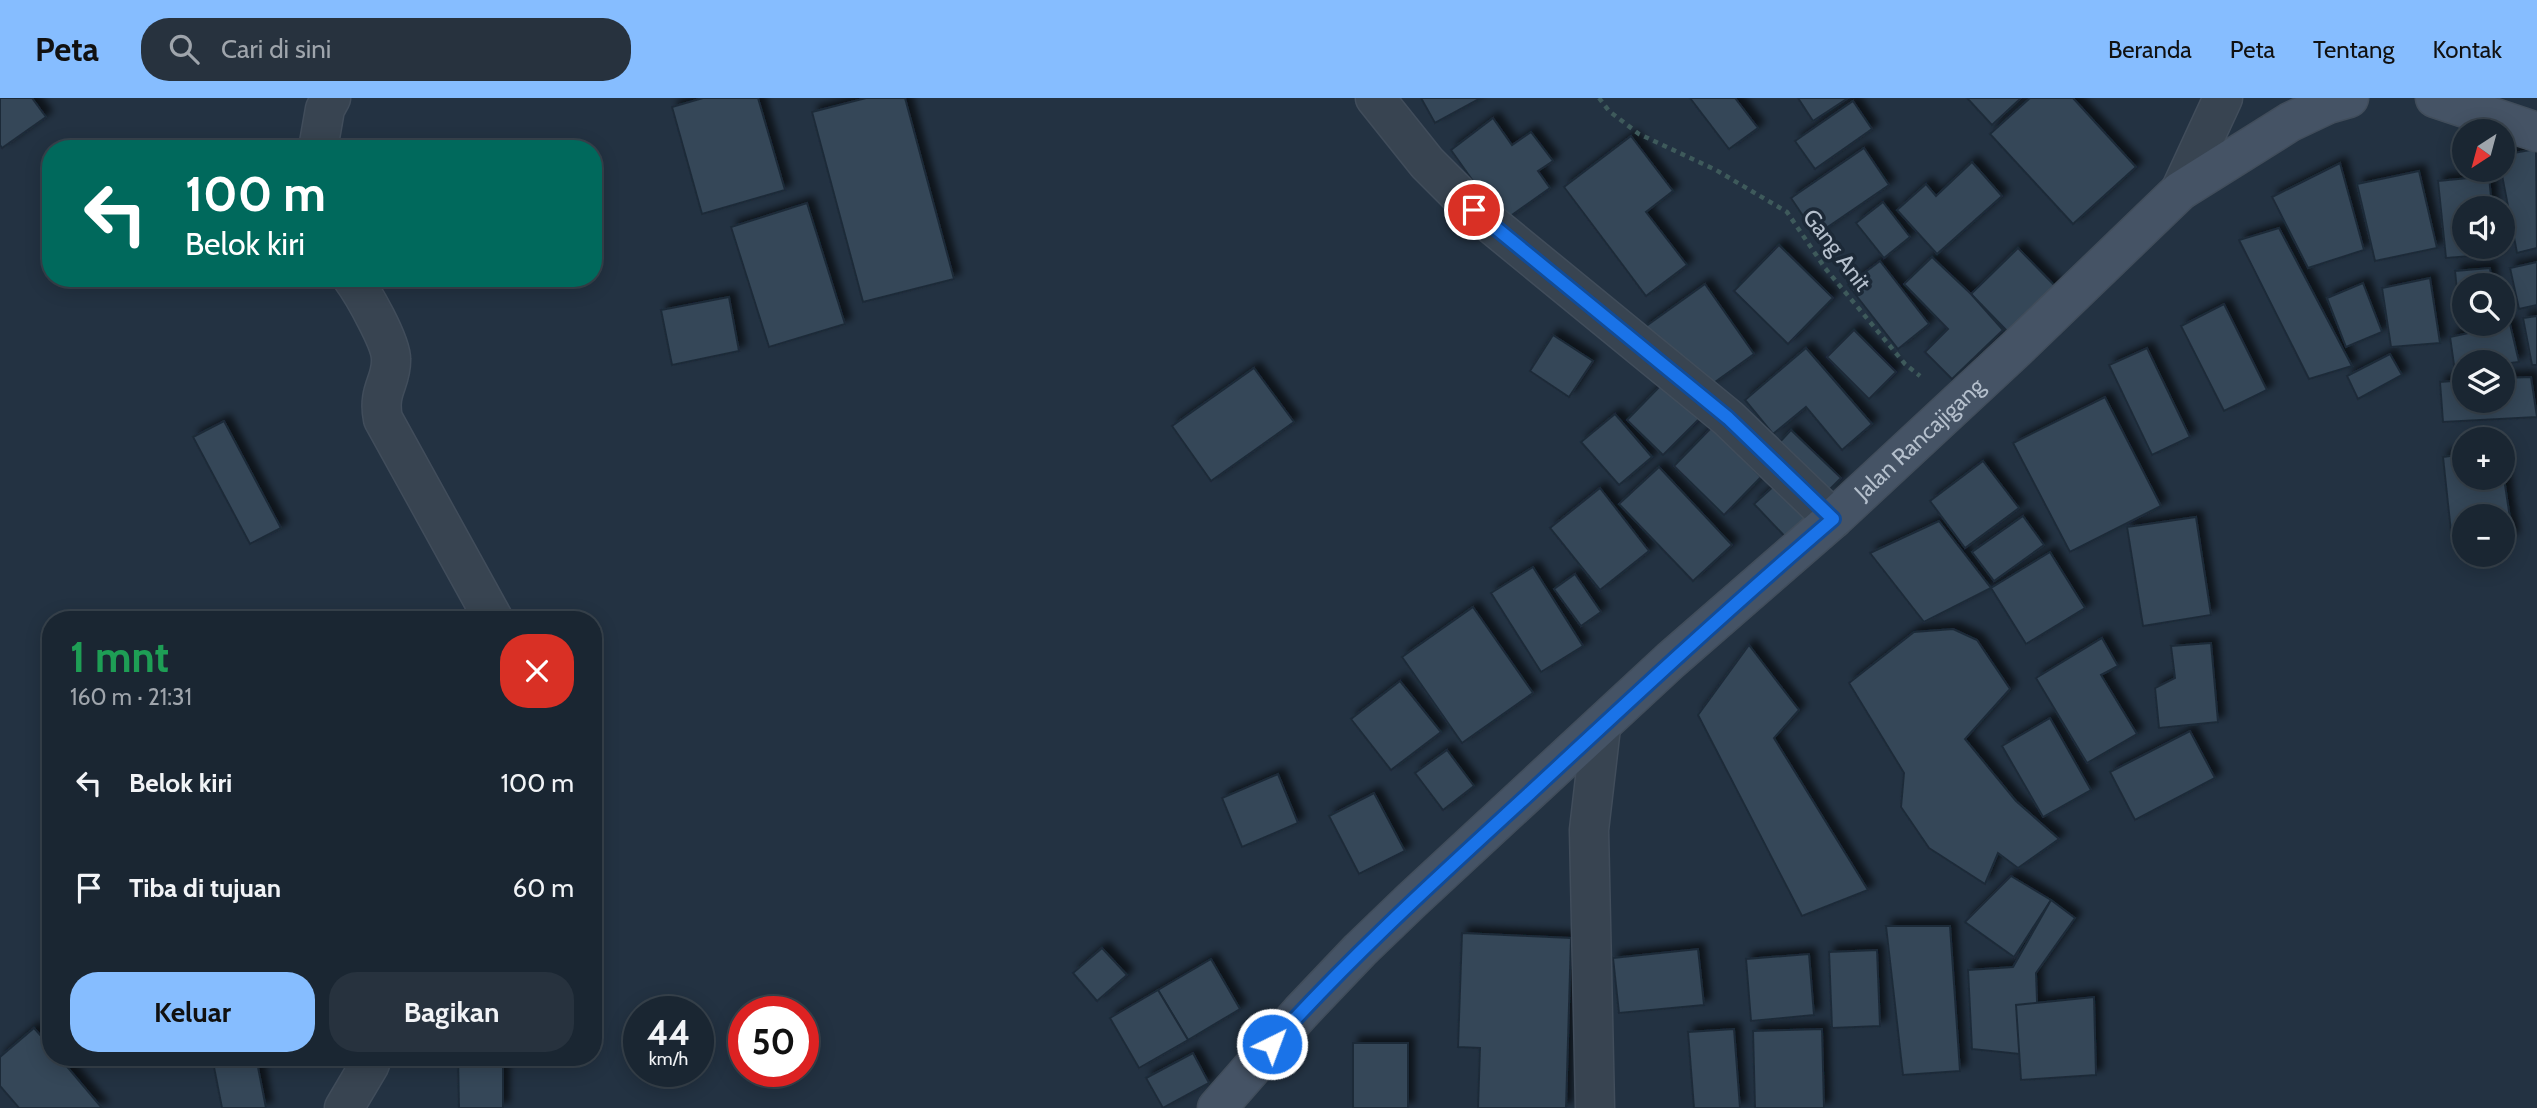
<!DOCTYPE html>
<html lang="id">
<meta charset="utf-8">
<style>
:root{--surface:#1a2632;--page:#27323e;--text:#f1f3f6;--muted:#9fa5ac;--line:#38434d;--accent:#86bdff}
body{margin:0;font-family:Cabin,sans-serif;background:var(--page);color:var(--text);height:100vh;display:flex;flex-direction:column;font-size:26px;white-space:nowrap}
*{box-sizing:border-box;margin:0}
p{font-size:23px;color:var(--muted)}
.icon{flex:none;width:38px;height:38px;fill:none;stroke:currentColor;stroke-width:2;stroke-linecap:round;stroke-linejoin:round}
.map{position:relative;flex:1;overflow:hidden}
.drawer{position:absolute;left:42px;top:513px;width:560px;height:455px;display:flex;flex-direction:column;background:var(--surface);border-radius:28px;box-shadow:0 4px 18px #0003,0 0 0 2px var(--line)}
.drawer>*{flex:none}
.top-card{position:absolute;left:42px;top:42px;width:560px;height:147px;border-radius:28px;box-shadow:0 4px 18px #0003,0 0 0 2px var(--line);background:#00695c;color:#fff;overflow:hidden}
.needle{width:46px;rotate:216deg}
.buttons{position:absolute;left:2452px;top:21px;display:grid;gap:14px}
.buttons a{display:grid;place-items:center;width:63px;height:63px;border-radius:50%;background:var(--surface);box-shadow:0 4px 18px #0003,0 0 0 2px var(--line);font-size:35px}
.speed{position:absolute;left:623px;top:898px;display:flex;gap:14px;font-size:35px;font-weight:700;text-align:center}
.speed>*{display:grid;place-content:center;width:91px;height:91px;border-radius:50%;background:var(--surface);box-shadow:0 4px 18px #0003,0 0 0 2px var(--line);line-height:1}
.speed small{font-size:18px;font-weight:400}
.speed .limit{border:10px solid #d22;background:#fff;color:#111}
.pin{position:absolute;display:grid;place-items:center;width:60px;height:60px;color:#fff;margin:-30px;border:4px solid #fff;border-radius:50%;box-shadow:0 2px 7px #0007}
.me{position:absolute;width:77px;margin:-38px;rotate:42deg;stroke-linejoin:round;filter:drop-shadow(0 0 5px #0008)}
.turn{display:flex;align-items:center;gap:24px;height:147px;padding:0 28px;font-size:32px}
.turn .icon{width:91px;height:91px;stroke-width:2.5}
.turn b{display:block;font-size:49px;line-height:60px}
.round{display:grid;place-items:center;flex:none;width:74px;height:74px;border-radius:28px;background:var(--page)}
.summary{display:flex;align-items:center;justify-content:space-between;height:119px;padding:0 28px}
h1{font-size:42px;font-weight:800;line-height:52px;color:#1e9e55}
.primary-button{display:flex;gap:14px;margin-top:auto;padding:14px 28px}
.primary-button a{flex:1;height:80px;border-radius:28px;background:var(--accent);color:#111;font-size:28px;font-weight:800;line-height:80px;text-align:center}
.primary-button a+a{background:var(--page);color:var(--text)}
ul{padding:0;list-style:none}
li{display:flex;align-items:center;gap:21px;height:105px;padding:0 28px}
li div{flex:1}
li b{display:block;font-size:26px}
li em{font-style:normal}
header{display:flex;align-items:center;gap:42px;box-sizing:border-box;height:98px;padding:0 35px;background:var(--accent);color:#111}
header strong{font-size:33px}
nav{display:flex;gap:38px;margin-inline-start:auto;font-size:24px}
.search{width:490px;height:63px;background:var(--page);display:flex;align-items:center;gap:18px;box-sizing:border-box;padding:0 24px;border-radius:28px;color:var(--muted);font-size:26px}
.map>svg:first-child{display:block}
</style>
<header>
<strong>Peta</strong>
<div class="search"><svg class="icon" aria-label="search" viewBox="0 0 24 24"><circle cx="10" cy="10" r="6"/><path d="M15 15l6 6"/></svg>Cari di sini</div>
<nav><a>Beranda</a><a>Peta</a><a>Tentang</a><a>Kontak</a></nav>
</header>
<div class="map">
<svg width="2537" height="1010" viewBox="0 0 2537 1010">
<defs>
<filter id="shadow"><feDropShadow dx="6" dy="-6" stdDeviation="3.5" flood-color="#0009"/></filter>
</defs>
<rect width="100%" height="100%" fill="#233242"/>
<!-- building -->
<g fill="#354758" stroke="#1e2b39" stroke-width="2" filter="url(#shadow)">
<polygon points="0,0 32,0 46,19 2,50 0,47"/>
<polygon points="703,0 758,0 785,92 702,116 672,9"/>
<polygon points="866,0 905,0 954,181 863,204 812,14"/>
<polygon points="1421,0 1481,0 1435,25"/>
<polygon points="1690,0 1735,0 1758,30 1729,51"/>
<polygon points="1798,0 1848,0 1813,23"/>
<polygon points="1967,0 2021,0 1992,27"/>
<polygon points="2030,0 2073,0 2136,69 2073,126 1990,36"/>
<polygon points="1853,3 1872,31 1815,71 1795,43"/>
<polygon points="1493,20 1512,47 1531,34 1553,63 1538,73 1550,90 1502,124 1451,52"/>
<polygon points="1631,38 1673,93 1646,114 1687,167 1646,198 1564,89"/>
<polygon points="1864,50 1889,87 1816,137 1791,100"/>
<polygon points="2536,51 2537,150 2517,155 2501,72 2502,57"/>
<polygon points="1972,64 2002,98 1937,156 1897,112 1926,86 1936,98"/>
<polygon points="2340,65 2364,152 2308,170 2272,99"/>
<polygon points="2419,73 2437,150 2375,163 2357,86"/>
<polygon points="2489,78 2492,110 2464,110 2464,149 2496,149 2497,156 2446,160 2438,83"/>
<polygon points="1883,104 1910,139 1884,160 1856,125"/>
<polygon points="807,105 845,226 769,249 731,129"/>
<polygon points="2279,130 2352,268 2309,281 2239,142"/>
<polygon points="1779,147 1833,200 1788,246 1734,193"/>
<polygon points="2018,150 2057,190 2009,235 1971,196"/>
<polygon points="1932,159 1971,196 2003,232 1952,281 1925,254 1948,231 1904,186"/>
<polygon points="1880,163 1929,226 1898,251 1848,187"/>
<polygon points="2537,164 2537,207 2519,211 2510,170"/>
<polygon points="2490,170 2492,187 2464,187 2464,220 2460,221 2455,173"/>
<polygon points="2430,180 2440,245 2391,249 2382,190"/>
<polygon points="2363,185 2382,234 2346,249 2327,200"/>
<polygon points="1705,186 1754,256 1708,289 1642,231"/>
<polygon points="729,199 739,253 672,267 661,212"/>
<polygon points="2224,206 2267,292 2224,313 2181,228"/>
<polygon points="2537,218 2537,267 2532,267 2523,220"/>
<polygon points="2510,226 2519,264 2502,266 2502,264 2464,264 2464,272 2455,274 2450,239"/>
<polygon points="1854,232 1896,274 1869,301 1827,259"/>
<polygon points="1553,237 1593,263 1569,299 1530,273"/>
<polygon points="1806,250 1872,326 1842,352 1806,309 1773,336 1745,302"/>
<polygon points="2147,250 2190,339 2152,357 2109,267"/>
<polygon points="2390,256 2402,277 2358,301 2347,278"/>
<polygon points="1254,270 1294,324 1211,383 1172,328"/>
<polygon points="2531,279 2537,319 2443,324 2440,284 2464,282 2464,303 2502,303 2502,280"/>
<polygon points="1666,282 1702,318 1663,357 1627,322"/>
<polygon points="2105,299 2161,408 2070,454 2013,345"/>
<polygon points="1615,316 1652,359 1619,387 1581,344"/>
<polygon points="224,323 281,430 250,446 193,339"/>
<polygon points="1712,329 1761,379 1724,417 1674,368"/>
<polygon points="1791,332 1841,380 1827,394 1778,346"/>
<polygon points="2464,356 2464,380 2502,380 2502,367 2513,440 2502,441 2502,418 2464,418 2464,442 2452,443 2443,359"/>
<polygon points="1983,363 2019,410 1965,450 1930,403"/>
<polygon points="1659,369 1732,447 1693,483 1619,406"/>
<polygon points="1776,386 1814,427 1793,447 1754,406"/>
<polygon points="1600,390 1649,453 1600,492 1550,430"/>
<polygon points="2023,418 2044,447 1994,483 1972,454"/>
<polygon points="2196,419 2211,517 2143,528 2127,429"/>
<polygon points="1939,423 1991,490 1924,524 1870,455"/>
<polygon points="2050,454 2085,510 2026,546 1991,490"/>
<polygon points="1533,469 1583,548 1541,574 1491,495"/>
<polygon points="1575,476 1601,514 1581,528 1554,491"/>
<polygon points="1473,509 1533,595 1462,645 1402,559"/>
<polygon points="1953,531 1977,542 2010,591 1965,641 2016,703 2059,741 2018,770 1998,755 1985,786 1929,750 1901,709 1904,675 1849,585 1914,534"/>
<polygon points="2102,540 2118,568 2101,577 2137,636 2087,665 2036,580"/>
<polygon points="2211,545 2218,624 2159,630 2155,590 2175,580 2171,548"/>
<polygon points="1749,547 1799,612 1774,640 1868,792 1802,818 1698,617"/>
<polygon points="1400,583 1441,634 1391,672 1351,621"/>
<polygon points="2050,620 2091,692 2043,719 2002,648"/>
<polygon points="2190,633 2215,680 2135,722 2110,674"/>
<polygon points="1447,652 1474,688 1443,712 1415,675"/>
<polygon points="1278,676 1298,725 1242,749 1222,700"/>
<polygon points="1374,695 1405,753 1359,776 1329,718"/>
<polygon points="2011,778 2051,802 2014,859 1965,824"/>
<polygon points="2051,802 2075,820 2036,875 2039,958 1972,951 1968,872 2013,869"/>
<polygon points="1886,828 1950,828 1960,973 1903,977"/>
<polygon points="1462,835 1571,840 1566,1010 1478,1010 1480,950 1458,949"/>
<polygon points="1102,850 1127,877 1097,903 1073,875"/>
<polygon points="1698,851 1704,907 1619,915 1613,860"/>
<polygon points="1877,852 1880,928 1832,930 1829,854"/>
<polygon points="1809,856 1814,917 1751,923 1746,861"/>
<polygon points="1211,861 1240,911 1188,942 1158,892"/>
<polygon points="1158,892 1188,942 1139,970 1110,920"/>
<polygon points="2094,899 2096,977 2021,982 2016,907"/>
<polygon points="34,930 51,949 51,959 59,959 102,1010 19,1010 0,988 0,959"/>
<polygon points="1734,931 1740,1010 1694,1010 1688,934"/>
<polygon points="1822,931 1824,1010 1755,1010 1753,933"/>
<rect x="1353" y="945" width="55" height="65"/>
<polygon points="1193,955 1209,985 1163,1010 1146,980"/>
<polygon points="212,959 256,959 266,1010 222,1010"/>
<polygon points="458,959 503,959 503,1010 459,1010"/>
</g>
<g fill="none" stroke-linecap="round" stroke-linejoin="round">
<!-- minor casing -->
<g stroke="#414d5b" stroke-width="41">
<g id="minor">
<polyline points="1375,0 1427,65 1474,112 1728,320 1833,421"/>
<polyline points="318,51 325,11 331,0"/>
<polyline points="2180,93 2223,0"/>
<path d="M 352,180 C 363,195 391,244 391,261 C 392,284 377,292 383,321 L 494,522"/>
<polyline points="344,1010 370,966 370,959"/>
<polyline points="1595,1010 1589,732 1601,629"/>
</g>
</g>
<!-- secondary casing -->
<g stroke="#414d5b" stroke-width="41">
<g id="secondary">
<polyline points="2435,0 2537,34"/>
<path id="s1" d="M 1217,1010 L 1301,914 L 1360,852 L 1412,802 L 1671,562 L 1833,421 L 2016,251 L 2180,93 L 2290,24 L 2328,6 L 2349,0"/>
</g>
</g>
<!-- path -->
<polyline stroke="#3e5a5b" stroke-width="4.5" stroke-dasharray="5 5" stroke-linecap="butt" points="1599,0 1609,13 1639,36 1716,72 1787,114 1825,170 1905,266 1920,278"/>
<!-- minor -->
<use href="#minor" stroke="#384451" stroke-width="38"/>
<!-- secondary -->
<use href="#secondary" stroke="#455365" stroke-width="38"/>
</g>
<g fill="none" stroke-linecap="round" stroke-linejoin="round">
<!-- route casing -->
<g stroke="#114b97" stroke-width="18">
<path id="route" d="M 1272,946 C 1353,856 1442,776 1530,695 C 1630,602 1729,510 1833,421 L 1728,320 L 1474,112"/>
</g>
<!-- route -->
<use href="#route" stroke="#1a73e8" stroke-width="12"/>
</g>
<g text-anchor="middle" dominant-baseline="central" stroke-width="7" stroke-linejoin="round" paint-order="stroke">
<!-- street labels -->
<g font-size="23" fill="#b4bfcc" stroke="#1c2937">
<text transform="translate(1837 152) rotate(53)">Gang Anit</text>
<text stroke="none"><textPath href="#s1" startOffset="971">Jalan Rancajigang</textPath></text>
</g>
</g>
</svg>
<div class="buttons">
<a><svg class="needle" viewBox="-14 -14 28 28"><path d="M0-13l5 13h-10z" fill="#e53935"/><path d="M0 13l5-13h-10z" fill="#9fa5ac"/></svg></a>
<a><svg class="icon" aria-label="sound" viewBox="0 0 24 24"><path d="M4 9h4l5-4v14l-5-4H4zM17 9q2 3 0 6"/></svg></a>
<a><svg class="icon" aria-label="search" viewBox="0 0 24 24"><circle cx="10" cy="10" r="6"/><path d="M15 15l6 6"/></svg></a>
<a><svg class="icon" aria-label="layers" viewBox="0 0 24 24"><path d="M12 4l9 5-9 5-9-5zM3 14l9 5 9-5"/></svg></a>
<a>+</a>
<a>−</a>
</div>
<div class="speed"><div>44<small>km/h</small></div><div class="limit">50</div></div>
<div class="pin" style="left:1474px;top:112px;background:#d93025"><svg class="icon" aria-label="arrive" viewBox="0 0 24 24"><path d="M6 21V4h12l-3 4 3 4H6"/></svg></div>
<svg class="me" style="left:1272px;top:946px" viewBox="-20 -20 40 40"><circle r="17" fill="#1a73e8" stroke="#fff" stroke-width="3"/><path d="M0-11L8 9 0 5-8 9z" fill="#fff"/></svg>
<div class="top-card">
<div class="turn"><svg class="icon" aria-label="left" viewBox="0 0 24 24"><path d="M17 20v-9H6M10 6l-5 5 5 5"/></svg><div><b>100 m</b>Belok kiri</div></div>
</div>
<section class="drawer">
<div class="summary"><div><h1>1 mnt</h1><p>160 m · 21:31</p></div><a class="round" style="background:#d93025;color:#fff"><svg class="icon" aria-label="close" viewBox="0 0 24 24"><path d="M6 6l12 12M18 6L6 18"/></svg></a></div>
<ul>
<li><svg class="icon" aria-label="left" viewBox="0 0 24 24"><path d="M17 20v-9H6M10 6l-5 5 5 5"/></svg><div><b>Belok kiri</b></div><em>100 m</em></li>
<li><svg class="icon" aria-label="arrive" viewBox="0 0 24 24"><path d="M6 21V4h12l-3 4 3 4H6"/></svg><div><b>Tiba di tujuan</b></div><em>60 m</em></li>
</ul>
<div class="primary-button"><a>Keluar</a><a>Bagikan</a></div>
</section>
</div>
